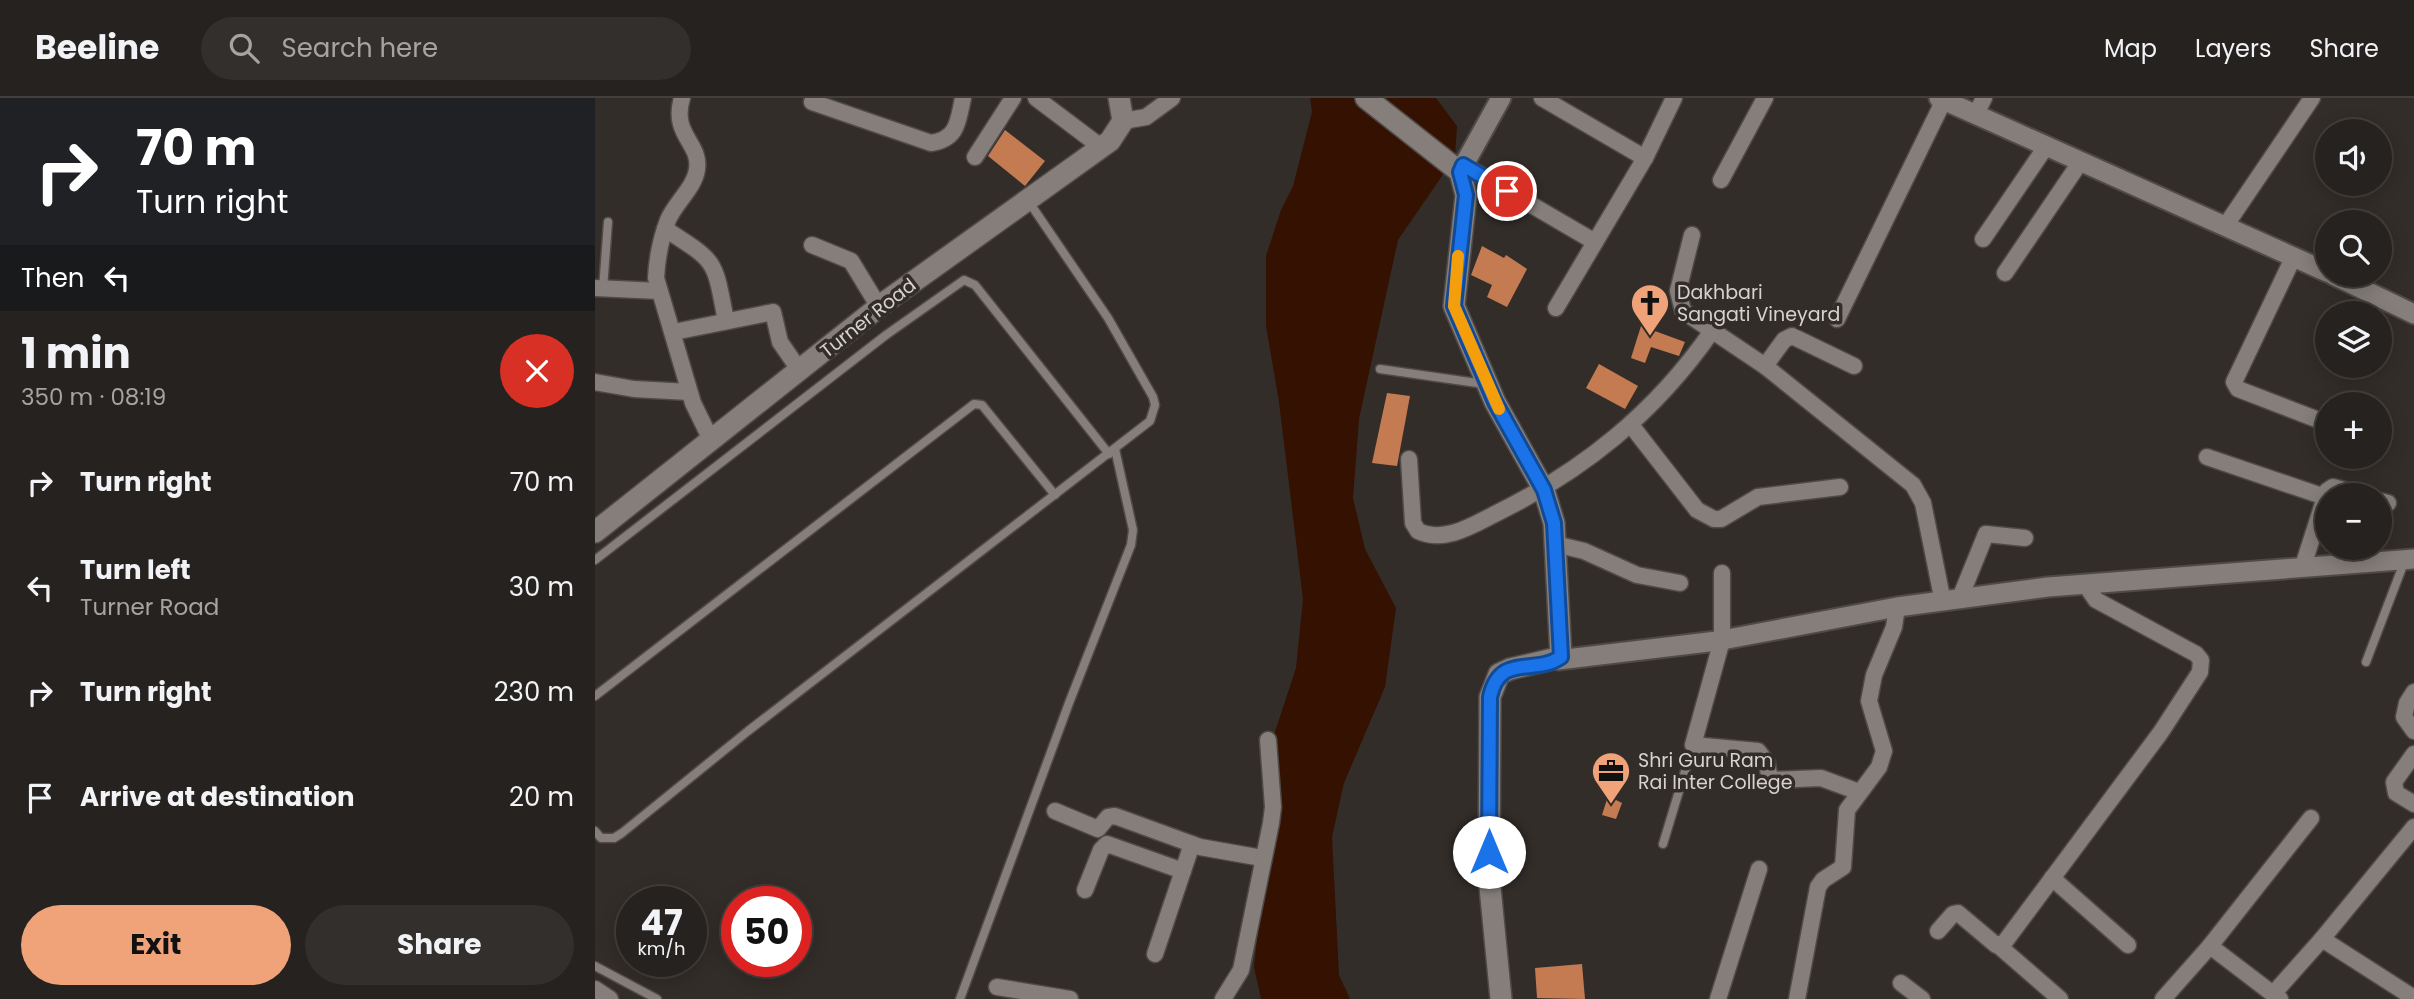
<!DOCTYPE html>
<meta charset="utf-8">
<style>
:root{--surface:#26221f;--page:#322f2c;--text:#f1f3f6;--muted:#a4a4a4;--line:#423f3d;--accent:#f0a279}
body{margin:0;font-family:Poppins,sans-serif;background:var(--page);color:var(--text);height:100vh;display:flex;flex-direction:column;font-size:26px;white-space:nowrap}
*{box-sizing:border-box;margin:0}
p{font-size:23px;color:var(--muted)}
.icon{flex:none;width:38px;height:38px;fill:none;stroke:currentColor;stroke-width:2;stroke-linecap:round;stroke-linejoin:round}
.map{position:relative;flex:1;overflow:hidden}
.side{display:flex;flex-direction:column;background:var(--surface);width:595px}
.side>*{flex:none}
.hud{background:#202124;color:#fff;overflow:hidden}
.fabs{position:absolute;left:1720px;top:21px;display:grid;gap:14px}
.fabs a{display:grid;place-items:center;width:77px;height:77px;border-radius:50%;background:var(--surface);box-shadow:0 4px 18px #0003,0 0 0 2px var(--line);font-size:35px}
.speed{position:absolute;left:21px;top:788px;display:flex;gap:14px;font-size:35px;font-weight:700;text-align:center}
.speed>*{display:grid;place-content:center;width:91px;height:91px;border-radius:50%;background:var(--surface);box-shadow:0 4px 18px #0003,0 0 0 2px var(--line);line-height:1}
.speed small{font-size:18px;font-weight:400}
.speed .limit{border:10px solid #d22;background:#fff;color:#111}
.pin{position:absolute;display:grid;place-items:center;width:60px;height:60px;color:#fff;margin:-30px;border:4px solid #fff;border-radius:50%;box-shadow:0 2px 7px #0007}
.me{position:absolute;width:77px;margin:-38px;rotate:0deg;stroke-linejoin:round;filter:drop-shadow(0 0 5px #0008)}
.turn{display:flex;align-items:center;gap:24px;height:147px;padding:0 21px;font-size:32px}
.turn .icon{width:91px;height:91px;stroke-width:2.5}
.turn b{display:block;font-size:49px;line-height:60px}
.then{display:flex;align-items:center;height:66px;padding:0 21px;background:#0003;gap:14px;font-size:26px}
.round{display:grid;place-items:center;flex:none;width:74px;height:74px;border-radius:37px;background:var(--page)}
.summary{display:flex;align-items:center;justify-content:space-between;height:119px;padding:0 21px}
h1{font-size:42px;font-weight:700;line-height:52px}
.cta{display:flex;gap:14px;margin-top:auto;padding:14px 21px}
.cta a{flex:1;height:80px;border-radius:42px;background:var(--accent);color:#111;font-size:28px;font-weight:700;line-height:80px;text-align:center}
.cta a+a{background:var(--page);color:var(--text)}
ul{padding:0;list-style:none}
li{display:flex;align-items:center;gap:21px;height:105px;padding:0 21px}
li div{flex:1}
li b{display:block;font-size:26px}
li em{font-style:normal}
header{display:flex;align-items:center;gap:42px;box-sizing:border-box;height:98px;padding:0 35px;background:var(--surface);border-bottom:2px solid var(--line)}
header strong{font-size:33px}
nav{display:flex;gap:38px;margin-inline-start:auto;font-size:24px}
.search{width:490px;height:63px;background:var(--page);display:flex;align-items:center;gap:18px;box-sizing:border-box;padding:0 24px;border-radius:38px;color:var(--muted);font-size:26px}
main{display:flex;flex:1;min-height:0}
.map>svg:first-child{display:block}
</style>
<header>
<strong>Beeline</strong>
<div class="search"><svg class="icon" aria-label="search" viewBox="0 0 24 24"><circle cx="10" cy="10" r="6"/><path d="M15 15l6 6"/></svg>Search here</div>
<nav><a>Map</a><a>Layers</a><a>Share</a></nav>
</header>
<main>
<section class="side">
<div class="hud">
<div class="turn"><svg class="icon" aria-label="right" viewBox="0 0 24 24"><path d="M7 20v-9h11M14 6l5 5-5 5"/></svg><div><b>70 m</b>Turn right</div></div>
<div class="then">Then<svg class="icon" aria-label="left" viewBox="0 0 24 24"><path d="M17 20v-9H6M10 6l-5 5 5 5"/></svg></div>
</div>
<div class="summary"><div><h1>1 min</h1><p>350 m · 08:19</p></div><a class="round" style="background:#d93025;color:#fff"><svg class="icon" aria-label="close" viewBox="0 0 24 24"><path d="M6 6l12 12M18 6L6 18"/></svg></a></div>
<ul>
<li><svg class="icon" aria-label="right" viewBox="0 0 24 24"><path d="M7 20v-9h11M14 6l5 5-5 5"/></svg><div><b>Turn right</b></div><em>70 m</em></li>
<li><svg class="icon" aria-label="left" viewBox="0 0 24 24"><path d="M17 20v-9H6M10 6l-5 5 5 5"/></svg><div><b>Turn left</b><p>Turner Road</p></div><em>30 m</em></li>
<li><svg class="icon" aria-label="right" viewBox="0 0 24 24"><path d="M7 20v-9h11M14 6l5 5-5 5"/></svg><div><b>Turn right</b></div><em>230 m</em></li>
<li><svg class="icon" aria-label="arrive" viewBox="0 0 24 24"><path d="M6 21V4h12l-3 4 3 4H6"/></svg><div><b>Arrive at destination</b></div><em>20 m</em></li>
</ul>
<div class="cta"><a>Exit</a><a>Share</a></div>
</section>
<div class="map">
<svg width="1819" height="901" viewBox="0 0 1819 901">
<rect width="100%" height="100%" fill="#332d29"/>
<!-- water -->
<polygon fill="#341100" points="715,0 841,0 862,28 860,59 803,142 764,321 758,400 770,451 801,510 790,589 749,685 737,739 744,877 755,901 666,901 659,869 671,760 676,646 701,570 708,501 684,304 671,228 671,158 686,112 698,88 717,14"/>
<!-- building -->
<g fill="#c57b52">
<polygon points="410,32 450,63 430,88 393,58"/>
<polygon points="887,148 909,160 911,157 932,171 912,209 892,199 897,187 876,177"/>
<polygon points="1046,228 1090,244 1084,258 1056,249 1050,265 1036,260"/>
<polygon points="1004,266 1043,288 1030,311 991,290"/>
<polygon points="792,295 815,298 802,368 777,365"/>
<polygon points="1013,698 1027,705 1021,721 1007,717"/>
<polygon points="987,866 990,901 942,900 940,870"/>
</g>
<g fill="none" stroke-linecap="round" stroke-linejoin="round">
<!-- service casing -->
<g stroke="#4f4a47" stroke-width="11">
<g id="service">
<polyline points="8,191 13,124"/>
<polyline points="785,271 889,286"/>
<polyline points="0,462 291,237 369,182 380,187 514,356"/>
<polyline points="1771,564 1810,462"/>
<polyline points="0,598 379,306 387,307 460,397"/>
<polyline points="0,733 6,740 19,740 27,735 153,633 555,323 560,307 558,299 513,220 434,104"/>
<polyline points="1068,746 1098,647"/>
<polyline points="0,868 62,901"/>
<polyline points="365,901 474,605 536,447 538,432 520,351"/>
</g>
</g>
<!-- minor casing -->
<g stroke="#4f4a47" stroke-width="19">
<g id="minor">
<path d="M 87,0 C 76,37 106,45 102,71 C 100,89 80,105 73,122 C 66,140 62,161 61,180 L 98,305 L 117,344"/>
<polyline points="441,0 506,49"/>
<polyline points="947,0 1050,60"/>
<path d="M 217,4 L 336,45 C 363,41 363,23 368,0"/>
<polyline points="1381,16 1389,0"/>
<polyline points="528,23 551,19 577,0"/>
<polyline points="380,59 418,0"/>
<polyline points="868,67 1000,144"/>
<polyline points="1126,82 1170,0"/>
<polyline points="1631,127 1717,0"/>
<path d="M 70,131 C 123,165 119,161 131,223"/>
<polyline points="1097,137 1083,193 1088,213 1170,268 1318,387 1328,405 1348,504"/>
<polyline points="1388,141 1452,47"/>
<polyline points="217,147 256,163 284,209"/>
<polyline points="1699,158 1639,284 1643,291 1726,323"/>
<polyline points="1410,175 1486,63"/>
<polyline points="0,190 64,193"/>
<polyline points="961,210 1050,60 1079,0"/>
<polyline points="1242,221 1349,2"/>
<polyline points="79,234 178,214 185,244 205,273"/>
<polyline points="1170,268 1189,242 1197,238 1259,268"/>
<polyline points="0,284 39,291 94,294"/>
<polyline points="1036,327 1102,412 1119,421 1126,421 1163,399 1245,389"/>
<polyline points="1612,359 1730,399"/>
<path d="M 814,361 L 818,425 L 823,433 C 848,445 875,429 898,417 C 988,373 1060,315 1117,233"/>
<polyline points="1785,403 1793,405"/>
<polyline points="960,446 989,453 1042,477 1085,485"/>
<polyline points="1708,468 1732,393 1738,389 1767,397"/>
<polyline points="1127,475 1127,542 1098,647 1163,653 1172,665 1175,682 1226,680 1264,694"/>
<polyline points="1365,500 1391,436 1430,440"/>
<polyline points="1819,594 1812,605 1809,619 1819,633"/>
<polyline points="1819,656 1799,684 1801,695 1819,706"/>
<polyline points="460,713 503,731 513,719 520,718 605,749 667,760"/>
<polyline points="1457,780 1533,847"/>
<polyline points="490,792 506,752 512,746 588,773"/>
<polyline points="1343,833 1358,816 1363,815 1401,847 1409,845 1566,634 1605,574 1606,562 1601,556 1501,502 1490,486"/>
<polyline points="1727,841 1819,900"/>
<polyline points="1404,848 1465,901"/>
<polyline points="1615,848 1716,720"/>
<polyline points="560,856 597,746"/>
<polyline points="1306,885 1327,901"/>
<polyline points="402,889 475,901"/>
<polyline points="0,891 15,901"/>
<polyline points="628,901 646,872 676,725 678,709 673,642"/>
<polyline points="1123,901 1164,771"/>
<polyline points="1202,901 1223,789 1228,782 1248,769 1252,712 1284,669 1289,653 1274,603 1279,577 1299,529 1302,509"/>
<polyline points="1568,901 1615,848 1678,896"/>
<polyline points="1685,901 1678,896 1727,841 1819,729"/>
</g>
</g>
<!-- tertiary casing -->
<g stroke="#4f4a47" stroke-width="23">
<g id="tertiary">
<polyline points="1344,0 1732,174"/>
<polyline points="865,74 906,0"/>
<polyline points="1738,177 1819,216"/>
<polyline points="963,562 1122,543 1302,509 1453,489 1819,461"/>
</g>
</g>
<!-- secondary casing -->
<g stroke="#4f4a47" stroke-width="24">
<g id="secondary">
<polyline points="771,0 865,74 871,97 859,208 900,304 949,392 959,425 966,559 915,571 904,576 895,599 894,779 906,901"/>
<polyline points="0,434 290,204 515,43 528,23 524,0"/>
</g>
</g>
<!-- service -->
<use href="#service" stroke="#857e7a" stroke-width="8"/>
<!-- minor -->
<use href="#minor" stroke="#857e7a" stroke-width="16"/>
<!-- tertiary -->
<use href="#tertiary" stroke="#857e7a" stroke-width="19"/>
<!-- secondary -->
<use href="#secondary" stroke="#857e7a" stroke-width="21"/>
</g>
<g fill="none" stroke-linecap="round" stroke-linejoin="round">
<!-- route casing -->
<g stroke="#114b97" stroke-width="18">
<path id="route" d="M 894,754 L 895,599 C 905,554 939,578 966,559 L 959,425 L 949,392 L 900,304 L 859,208 L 871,97 L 865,74 L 868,67 L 912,93"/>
</g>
<!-- route -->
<use href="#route" stroke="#1a73e8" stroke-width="12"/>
<!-- slow -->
<polyline stroke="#f59e0b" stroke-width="12" points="863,158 859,208 904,311"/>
</g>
<!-- icons -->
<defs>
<g id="church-pin" transform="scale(2.0125)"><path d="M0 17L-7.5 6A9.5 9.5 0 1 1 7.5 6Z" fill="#f0a279" stroke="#332d29"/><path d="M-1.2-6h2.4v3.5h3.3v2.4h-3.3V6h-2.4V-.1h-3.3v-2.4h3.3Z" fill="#111"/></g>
<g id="office-pin" transform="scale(2.0125)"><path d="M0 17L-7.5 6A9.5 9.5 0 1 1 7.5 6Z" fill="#f0a279" stroke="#332d29"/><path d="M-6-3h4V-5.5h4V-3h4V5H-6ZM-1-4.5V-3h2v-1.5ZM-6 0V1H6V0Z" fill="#111"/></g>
</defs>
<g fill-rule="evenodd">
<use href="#church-pin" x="1055" y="205"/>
<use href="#office-pin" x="1016" y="673"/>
</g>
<g text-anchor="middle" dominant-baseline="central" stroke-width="7" stroke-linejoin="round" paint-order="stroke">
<!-- poi labels -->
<g font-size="19" fill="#d6d2d0" stroke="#332d29" text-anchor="start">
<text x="1082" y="194">Dakhbari<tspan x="1082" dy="22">Sangati Vineyard</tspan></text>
<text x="1043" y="662">Shri Guru Ram<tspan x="1043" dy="22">Rai Inter College</tspan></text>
</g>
<!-- street labels -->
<g font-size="19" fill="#d6d2d0" stroke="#332d29">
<text transform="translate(273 220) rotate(-38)">Turner Road</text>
</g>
</g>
</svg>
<div class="fabs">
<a><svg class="icon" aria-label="sound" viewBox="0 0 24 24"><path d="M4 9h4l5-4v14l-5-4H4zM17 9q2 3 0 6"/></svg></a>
<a><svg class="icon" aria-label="search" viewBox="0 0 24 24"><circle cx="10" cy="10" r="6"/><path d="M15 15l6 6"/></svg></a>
<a><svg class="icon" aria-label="layers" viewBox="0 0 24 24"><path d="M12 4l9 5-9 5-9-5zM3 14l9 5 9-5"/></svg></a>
<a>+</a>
<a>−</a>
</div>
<div class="speed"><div>47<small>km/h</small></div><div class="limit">50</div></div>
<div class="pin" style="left:912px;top:93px;background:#d93025"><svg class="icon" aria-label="arrive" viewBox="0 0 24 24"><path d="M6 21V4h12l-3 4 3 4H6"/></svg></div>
<svg class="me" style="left:894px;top:754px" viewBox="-20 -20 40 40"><circle r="19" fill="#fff"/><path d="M0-13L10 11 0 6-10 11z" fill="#1a73e8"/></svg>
</div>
</main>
